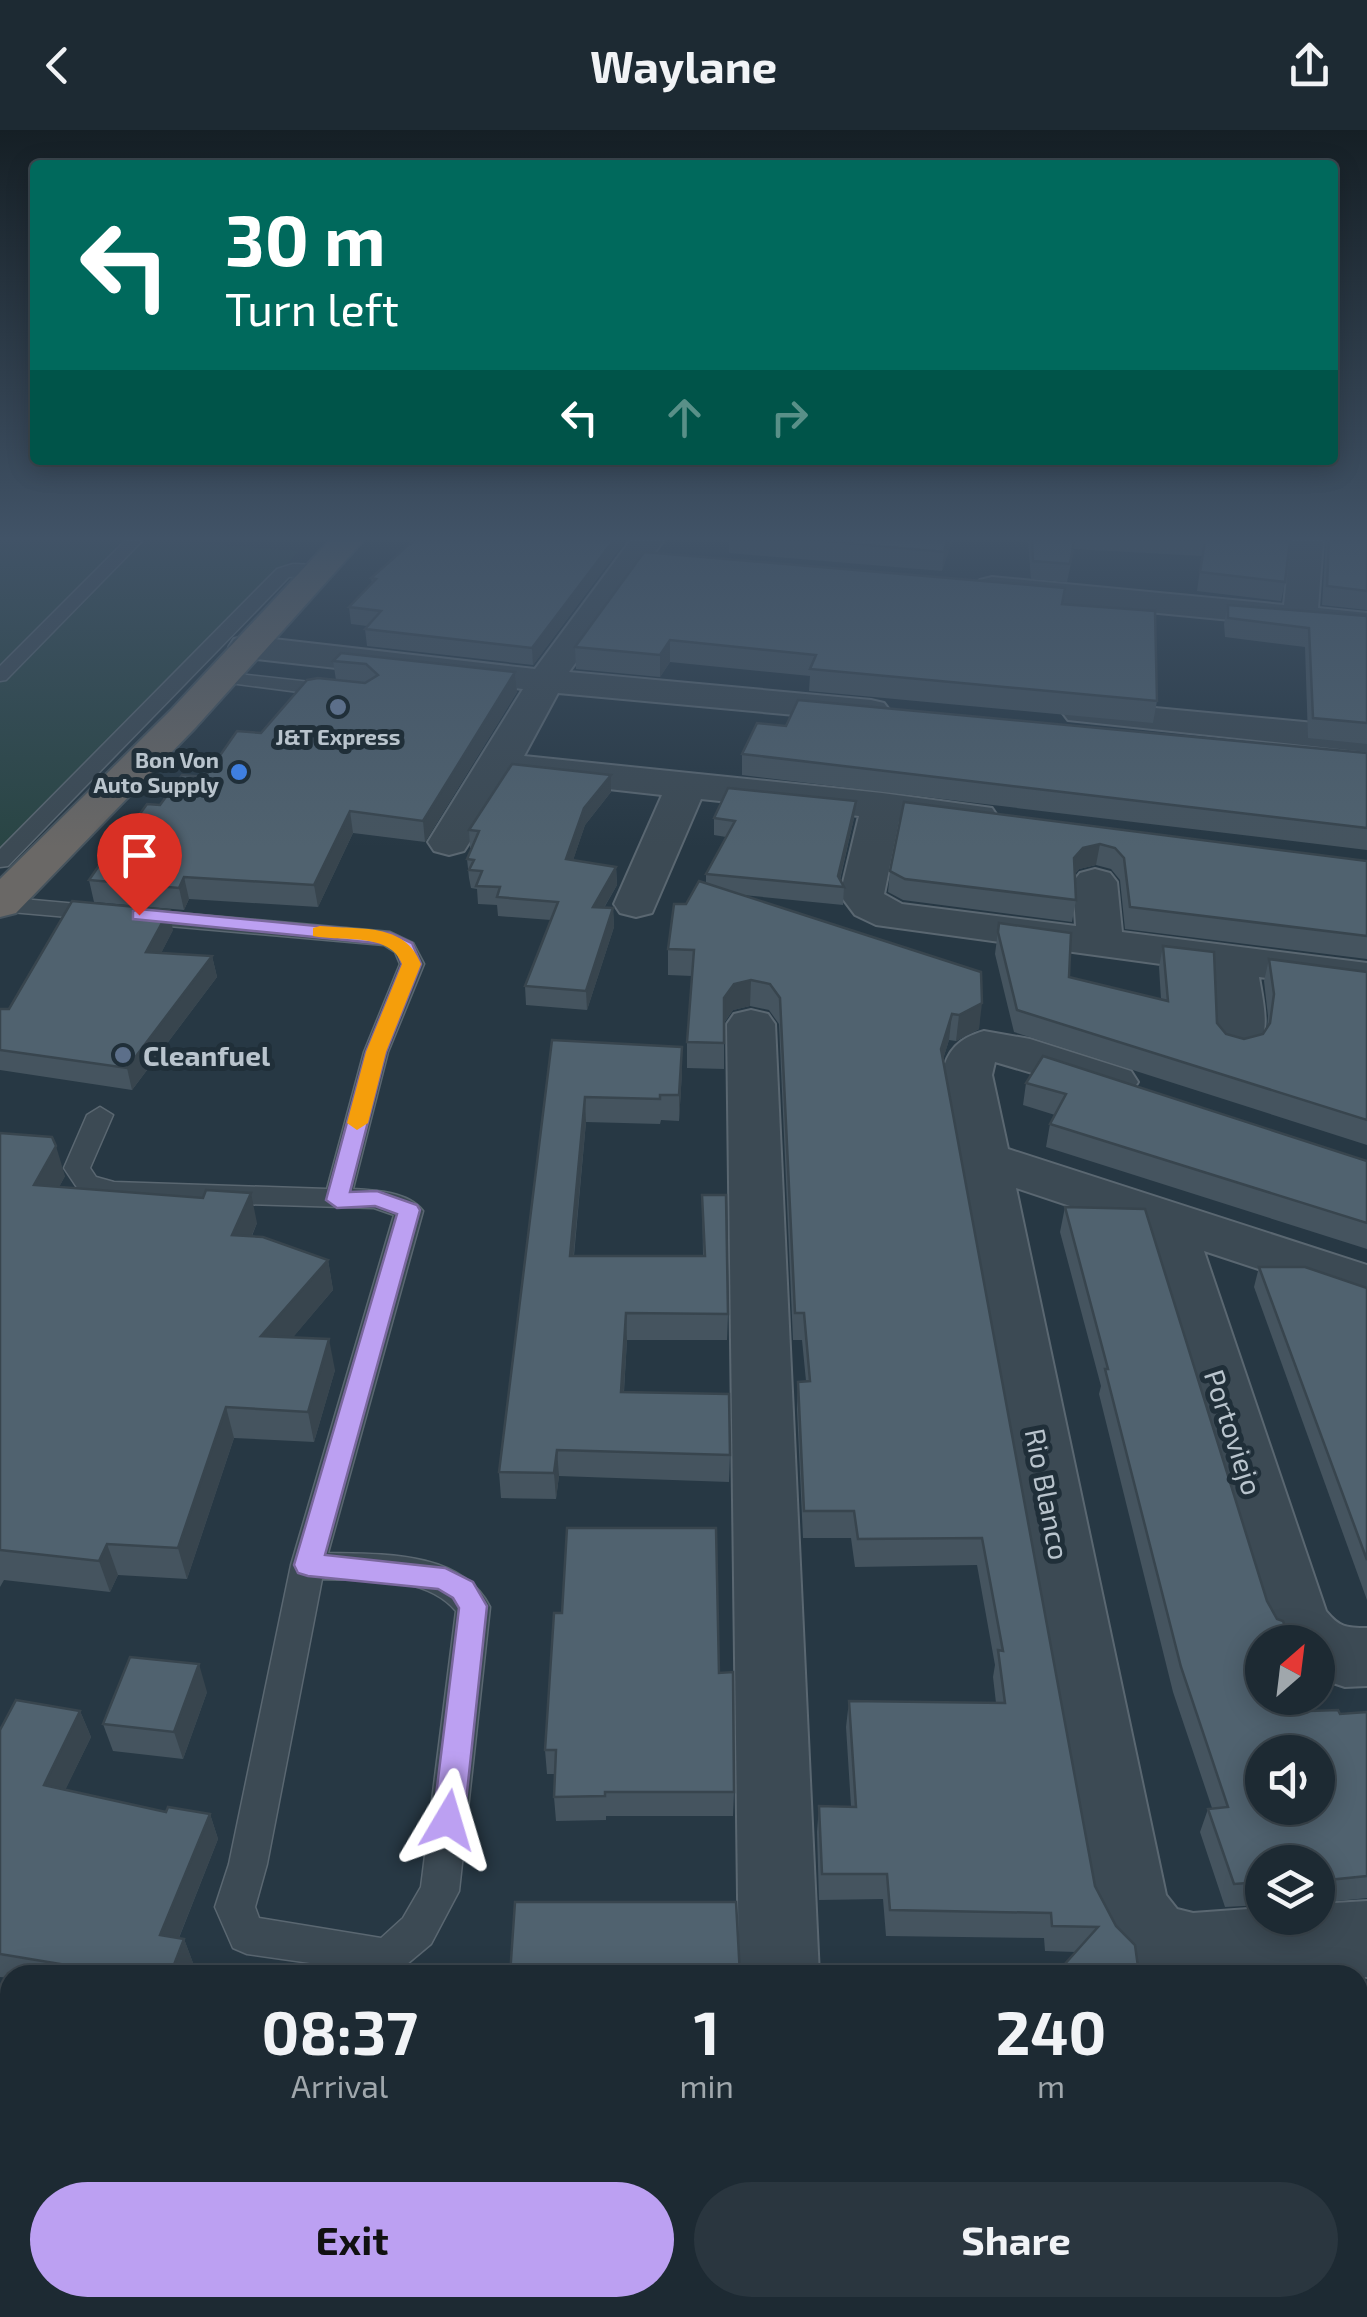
<!DOCTYPE html>
<style>
:root{--surface:#1d2a33;--page:#2a363f;--text:#f1f3f6;--muted:#a0a7ac;--line:#3b464e;--accent:#bca0f2}
body{margin:0;font-family:"Exo 2",sans-serif;background:var(--page);color:var(--text);height:100vh;display:flex;flex-direction:column;font-size:38px;white-space:nowrap}
*{box-sizing:border-box;margin:0}
p{font-size:32px;color:var(--muted)}
.icon{flex:none;width:55px;height:55px;fill:none;stroke:currentColor;stroke-width:2;stroke-linecap:round;stroke-linejoin:round}
.map{position:relative;flex:1;overflow:hidden}
.details{position:absolute;left:0px;top:1835px;width:1368px;height:352px;display:flex;flex-direction:column;background:var(--surface);border-radius:30px 30px 0 0;box-shadow:0 5px 25px #0003,0 0 0 2px var(--line)}
.details>*{flex:none}
.hud{position:absolute;left:30px;top:30px;width:1308px;height:305px;border-radius:10px;box-shadow:0 5px 25px #0003,0 0 0 2px var(--line);background:#00695c;color:#fff;overflow:hidden}
.needle{width:65px;rotate:28deg}
.buttons{position:absolute;left:1245px;top:1495px;display:grid;gap:20px}
.buttons a{display:grid;place-items:center;width:90px;height:90px;border-radius:50%;background:var(--surface);box-shadow:0 5px 25px #0003,0 0 0 2px var(--line);font-size:50px}
.pin{position:absolute;display:grid;place-items:center;width:85px;height:85px;color:#fff;margin:-102px -42px;border-radius:50% 50% 50% 0;rotate:-45deg;box-shadow:0 0 10px #0007}
.pin .icon{rotate:45deg}
.me{position:absolute;width:110px;margin:-55px;rotate:7deg;stroke-linejoin:round;filter:drop-shadow(0 0 8px #0008)}
.turn{display:flex;align-items:center;gap:35px;height:210px;padding:0 30px;font-size:45px}
.turn .icon{width:130px;height:130px;stroke-width:2.5}
.turn b{display:block;font-size:70px;line-height:85px}
.lanes{display:flex;align-items:center;height:95px;padding:0 30px;background:#0003;justify-content:center;gap:50px;direction:ltr}
.lanes .off{opacity:.35}
.eta{display:flex;justify-content:space-evenly;align-items:center;height:170px;text-align:center}
.eta b{font-size:60px;font-weight:700;line-height:70px}
.primary-button{display:flex;gap:20px;margin-top:auto;padding:20px 30px}
.primary-button a{flex:1;height:115px;border-radius:60px;background:var(--accent);color:#111;font-size:40px;font-weight:700;line-height:115px;text-align:center}
.primary-button a+a{background:var(--page);color:var(--text)}
header{display:flex;justify-content:space-between;align-items:center;height:130px;padding:0 30px;background:var(--surface);font-size:45px;font-weight:700}
.map>svg:first-child{display:block}
</style>
<header><svg class="icon" aria-label="back" viewBox="0 0 24 24"><path d="M15 5l-7 7 7 7"/></svg>Waylane<svg class="icon" aria-label="share" viewBox="0 0 24 24"><path d="M12 15V3M7 8l5-5 5 5M5 13v7h14v-7"/></svg></header>
<div class="map">
<svg width="1367" height="2187" viewBox="0 0 1367 2187">
<rect width="100%" height="100%" fill="#273844"/>
<!-- green -->
<polygon fill="#294544" points="0,411 165,411 299,421 0,723"/>
<g fill="none" stroke-linecap="round" stroke-linejoin="round">
<!-- service casing -->
<g stroke="#5a6771" stroke-width="3">
<g id="service">
<polygon points="125,411 142,411 6,550 0,551 0,536"/>
<polygon points="293,434 319,435 327,440 319,445 289,447 8,736 0,737 0,719 277,439"/>
<polygon points="221,542 337,555 346,561 337,567 215,551 215,543"/>
<path d="M 0,767 L 390,802 L 413,813 L 424,834 L 388,922 L 353,1059 C 375,1060 409,1062 423,1081 L 328,1423 C 382,1424 462,1421 490,1477 L 459,1761 L 431,1814 L 394,1845 L 247,1824 L 233,1818 L 215,1777 L 229,1734 L 291,1435 L 394,1085 L 374,1078 L 112,1070 L 78,1059 L 64,1038 L 87,985 L 100,977 L 113,985 L 90,1038 L 96,1047 L 114,1052 L 327,1059 L 364,922 L 400,834 L 395,822 L 384,815 L 0,781 ZM 322,1449 C 365,1451 424,1444 456,1481 L 421,1757 L 403,1788 L 381,1808 L 259,1788 L 255,1777 L 267,1734 Z"/>
</g>
</g>
<!-- minor casing -->
<g stroke="#5a6771" stroke-width="4">
<g id="minor">
<path d="M 630,411 L 663,411 L 569,542 L 871,570 L 884,573 L 890,581 L 884,589 L 871,592 L 558,563 L 524,626 L 882,663 L 992,678 L 998,687 L 992,696 L 977,699 L 899,691 L 884,764 L 902,774 L 1076,796 L 1073,752 L 1080,743 L 1095,739 L 1110,743 L 1117,752 L 1122,802 L 1367,833 L 1367,861 L 1259,847 C 1263,872 1271,901 1256,923 L 1239,928 L 1222,923 L 1215,913 L 1217,889 L 1212,841 L 876,795 L 855,785 L 840,765 L 859,686 L 701,669 L 652,783 L 636,787 L 620,783 L 614,774 L 662,665 L 510,648 L 464,721 L 449,725 L 434,721 L 428,712 L 523,559 L 247,528 L 234,525 L 229,517 L 234,509 L 247,506 L 535,539 Z"/>
<polygon points="1291,411 1323,411 1318,478 1367,483 1367,503 992,467 980,464 975,457 980,450 992,447 1284,475"/>
<polygon points="1081,571 1367,598 1367,622 1068,590 1062,582 1068,574"/>
<polygon points="751,880 768,884 775,894 819,1845 739,1845 727,894 734,884"/>
<path d="M 984,901 L 1030,909 L 1131,941 L 1138,952 L 1131,963 L 1113,967 L 995,932 L 992,945 L 1008,1019 L 1367,1135 L 1367,1175 L 1204,1121 L 1326,1481 C 1339,1497 1346,1498 1367,1498 L 1367,1556 L 1345,1557 L 1318,1548 L 1318,1512 L 1271,1512 L 1262,1494 L 1142,1100 L 1016,1058 L 1166,1765 L 1177,1779 L 1193,1783 L 1262,1778 L 1262,1788 L 1318,1788 L 1318,1774 L 1367,1771 L 1367,1847 L 1143,1845 C 1115,1834 1103,1808 1091,1781 L 942,945 C 947,920 959,908 984,901 Z"/>
</g>
</g>
<!-- trunk casing -->
<g stroke="#46545e" stroke-width="4">
<polygon id="trunk" points="329,411 363,411 196,597 16,783 0,787 0,749 170,581"/>
</g>
<!-- service -->
<use href="#service" fill="#3c4a54" fill-rule="evenodd"/>
<!-- minor -->
<use href="#minor" fill="#3c4a54" fill-rule="evenodd"/>
<!-- trunk -->
<use href="#trunk" fill="#6a6866" fill-rule="evenodd"/>
</g>
<!-- wall -->
<g fill="#45545f">
<polygon points="625,411 533,535 367,516 365,499 367,496 351,494 349,477 372,453 371,448"/>
<polygon points="729,411 952,411 942,441 729,423"/>
<polygon points="1028,411 1290,411 1285,452 1281,471 1197,461 1202,426 1074,419 1067,452 1031,449"/>
<polygon points="1326,411 1367,411 1367,480 1322,475"/>
<polygon points="1063,474 1157,571 1153,593 809,561 810,546 670,532 660,547 576,539 575,517"/>
<polygon points="1228,475 1367,486 1367,614 1308,608 1305,517 1225,507 1224,494"/>
<polygon points="333,531 515,542 517,562 425,712 353,703 318,777 189,769 184,780 94,772 89,750 134,692 205,647 261,603 336,550"/>
<polygon points="786,596 1367,623 1367,720 742,645 742,624"/>
<polygon points="611,645 611,662 585,695 573,730 616,737 617,755 604,778 613,778 614,797 587,880 526,875 525,856 551,790 498,786 497,775 478,774 477,759 471,758 469,748 467,729 472,718 470,718 469,700"/>
<polygon points="856,671 854,688 840,750 844,757 843,775 743,765 981,842 979,899 956,911 949,910 943,929 1095,1756 1139,1844 1076,1822 1045,1821 1044,1808 886,1806 883,1769 819,1770 817,1702 819,1676 851,1676 846,1597 849,1571 996,1573 993,1547 995,1535 977,1435 855,1437 851,1408 803,1408 797,1279 798,1252 806,1251 802,1210 793,1210 779,894 769,880 750,876 733,880 724,893 724,939 687,938 687,912 692,846 668,845 668,819 686,774 706,753 706,744 726,707 714,705 714,688"/>
<polygon points="904,672 1367,731 1367,829 1125,799 1120,750 1111,739 1096,735 1079,739 1074,745 1076,770 1072,792 903,770 888,762 890,741"/>
<polygon points="999,793 1069,847 1161,869 1159,837 1163,816 1226,904 1244,909 1263,904 1267,898 1268,886 1264,851 1269,829 1367,842 1367,1015 1014,902 995,824"/>
<polygon points="173,800 161,823 212,826 217,847 132,960 0,940 0,879 9,879"/>
<polygon points="552,910 682,942 679,991 661,990 660,994 586,992 574,1126 703,1126 702,1065 728,1184 727,1210 627,1210 624,1262 730,1325 729,1352 559,1346 556,1369 501,1368 499,1342"/>
<polygon points="1026,953 1367,1031 1367,1119 1046,1017 1050,994 1055,985 1023,975"/>
<polygon points="0,1003 65,1046 59,1057 257,1093 252,1106 328,1130 333,1160 293,1207 335,1240 314,1312 234,1308 187,1449 118,1445 110,1462 4,1450 0,1457"/>
<polygon points="1065,1077 1267,1471 1310,1581 1340,1584 1367,1582 1367,1768 1318,1773 1318,1732 1262,1732 1262,1775 1225,1777 1200,1702 1208,1679 1212,1678 1173,1562 1099,1264 1101,1256 1060,1102"/>
<polygon points="1259,1137 1367,1158 1367,1470 1254,1157"/>
<polygon points="719,1543 734,1662 733,1686 606,1686 606,1690 556,1691 554,1667 555,1644 547,1644 545,1620"/>
<polygon points="207,1562 183,1629 113,1621 103,1594"/>
<polygon points="80,1581 91,1607 65,1660 166,1682 210,1684 218,1709 179,1808 184,1809 193,1833 189,1845 10,1845 10,1848 0,1847 0,1600"/>
<polygon points="1358,1872 1367,1872 1367,1965 1358,1966"/>
</g>
<!-- shaded-wall -->
<g fill="#38454e">
<polygon points="613,411 625,411 533,535 532,518"/>
<polygon points="947,411 952,411 942,441 944,422"/>
<polygon points="670,510 670,532 660,547 660,525"/>
<polygon points="515,542 517,562 425,712 423,691"/>
<polygon points="611,645 611,662 585,695 567,748 566,729 584,678"/>
<polygon points="856,671 854,688 838,757 838,746"/>
<polygon points="350,681 353,703 318,777 314,755"/>
<polygon points="1100,714 1096,735 1079,739 1070,750 1074,728 1083,718"/>
<polygon points="616,737 617,755 593,796 593,777"/>
<polygon points="184,747 189,769 184,780 179,758"/>
<polygon points="613,778 614,797 587,880 586,861"/>
<polygon points="169,780 173,800 151,843 146,822"/>
<polygon points="212,826 217,847 132,960 127,938"/>
<polygon points="751,850 750,876 733,880 723,894 724,868 734,854"/>
<polygon points="982,873 979,899 956,911 959,885"/>
<polygon points="952,884 949,910 938,946 941,919"/>
<polygon points="682,917 682,942 679,991 679,965"/>
<polygon points="585,967 586,992 571,1152 570,1126"/>
<polygon points="56,1016 65,1046 44,1086 34,1055"/>
<polygon points="251,1063 257,1093 239,1135 232,1105"/>
<polygon points="328,1130 333,1160 268,1237 261,1206"/>
<polygon points="626,1183 627,1210 622,1289 621,1262"/>
<polygon points="329,1209 335,1240 314,1312 308,1282"/>
<polygon points="226,1277 234,1308 187,1449 178,1418"/>
<polygon points="557,1320 559,1346 556,1369 554,1343"/>
<polygon points="107,1414 118,1445 110,1462 99,1431"/>
<polygon points="199,1534 207,1562 183,1629 174,1602"/>
<polygon points="80,1581 91,1607 55,1681 44,1655"/>
<polygon points="210,1684 218,1709 170,1830 160,1805"/>
<polygon points="184,1809 193,1833 189,1845 170,1845"/>
</g>
<!-- building -->
<g fill="#50626f" stroke="#38454e" stroke-width="2.5" fill-rule="evenodd">
<polygon points="413,411 613,411 532,518 365,499 381,481 349,477 376,449 371,448"/>
<polygon points="824,411 947,411 944,422"/>
<polygon points="1032,411 1074,411 1070,434 1033,431"/>
<polygon points="1205,411 1290,411 1285,452 1200,442"/>
<polygon points="1329,411 1367,411 1367,461 1327,456"/>
<polygon points="644,422 1065,458 1062,474 1155,481 1157,571 810,539 816,525 670,510 660,525 575,517"/>
<polygon points="1228,475 1367,486 1367,593 1313,588 1309,498 1228,488"/>
<polygon points="341,523 515,542 423,691 350,681 314,755 184,747 179,758 89,750 130,691 134,692 147,674 160,675 182,645 205,647 237,601 261,603 307,550 318,548 365,553 378,545 366,534 333,531"/>
<polygon points="798,570 1367,623 1367,698 742,624 757,593 786,596"/>
<polygon points="512,634 611,645 584,678 566,729 616,737 593,777 613,778 586,861 525,856 558,772 497,767 500,757 476,756 482,741 469,740 474,730 467,729 479,701 469,700"/>
<polygon points="728,658 856,671 838,746 844,757 706,744 735,691 714,688"/>
<polygon points="904,672 1367,731 1367,806 1130,777 1124,728 1115,718 1100,714 1083,718 1074,728 1076,770 905,749 890,741"/>
<polygon points="699,751 981,842 982,873 959,885 952,884 941,919 1095,1756 1116,1796 1135,1815 1139,1844 1140,1845 1055,1845 1098,1797 1052,1796 1051,1783 890,1780 887,1744 822,1744 819,1676 856,1677 849,1571 1005,1573 998,1520 1003,1521 982,1408 858,1409 854,1381 804,1381 798,1252 810,1251 804,1183 795,1183 780,868 770,854 751,850 734,854 724,868 724,913 687,912 694,820 668,819 674,774 686,774"/>
<polygon points="72,771 169,780 146,822 212,826 127,938 0,920 0,879 9,879"/>
<polygon points="999,793 1071,803 1069,847 1168,871 1163,816 1214,822 1217,893 1226,904 1244,909 1263,904 1270,893 1274,864 1269,829 1367,842 1367,990 1017,880 998,802"/>
<polygon points="552,910 682,917 679,965 660,965 660,969 585,967 570,1126 705,1126 702,1065 726,1065 728,1184 626,1183 621,1262 729,1264 730,1325 557,1320 554,1343 499,1342"/>
<polygon points="1043,926 1367,1031 1367,1093 1050,994 1066,964 1026,953"/>
<polygon points="0,1003 52,1007 56,1016 34,1055 203,1068 206,1060 251,1063 232,1105 263,1107 328,1130 261,1206 329,1209 308,1282 226,1277 178,1418 107,1414 99,1431 0,1420"/>
<path d="M 1065,1077 L 1145,1079 L 1267,1471 L 1277,1489 L 1283,1491 L 1290,1512 L 1262,1512 L 1262,1568 L 1306,1568 L 1310,1581 L 1338,1580 L 1340,1584 L 1367,1582 L 1367,1746 L 1318,1751 L 1318,1732 L 1262,1732 L 1262,1752 L 1234,1754 L 1208,1679 L 1228,1677 L 1181,1537 L 1105,1239 L 1108,1239 ZM 1262,1622 L 1318,1622 L 1318,1678 L 1262,1678 Z"/>
<polygon points="1259,1137 1305,1137 1367,1158 1367,1430"/>
<polygon points="567,1398 716,1398 719,1543 733,1542 734,1662 605,1662 605,1666 554,1667 556,1620 545,1620 554,1483 562,1483"/>
<polygon points="130,1527 199,1534 174,1602 103,1594"/>
<polygon points="16,1570 80,1581 44,1655 166,1682 168,1677 210,1684 160,1805 184,1809 170,1845 113,1845 114,1843 0,1824 0,1600"/>
<polygon points="515,1772 736,1772 740,1845 510,1845"/>
<rect x="1358" y="1872" width="9" height="70"/>
<polygon points="523,2178 1152,2178 1154,2187 522,2187"/>
</g>
<!-- sky -->
<linearGradient id="sky" x2="0" y2="1"><stop stop-color="#151f25"/><stop offset="0.57" stop-color="#415367"/><stop offset="1" stop-color="#415367" stop-opacity="0"/></linearGradient>
<rect width="1367" height="717" fill="url(#sky)"/>
<!-- route -->
<polygon fill="#bca0f2" stroke="#7a689d" stroke-width="2.5" points="139,779 390,803 412,813 421,834 386,922 350,1062 377,1061 417,1075 420,1080 325,1425 445,1438 473,1452 487,1476 464,1690 459,1700 448,1704 438,1700 433,1690 459,1478 453,1468 438,1459 308,1446 298,1443 294,1435 397,1084 375,1076 337,1078 326,1070 366,922 402,834 397,821 385,814 133,789 133,781"/>
<!-- slow -->
<path fill="#f59e0b" d="M 320,796 C 359,800 405,792 421,834 L 386,922 L 368,993 L 357,1000 L 347,993 L 366,922 L 402,834 C 390,802 343,812 313,806 L 313,798 Z"/>
<!-- markers -->
<g fill="#5c6f8a" stroke="#202f39" stroke-width="4">
<circle cx="338" cy="577" r="10"/>
<circle cx="123" cy="925" r="10"/>
</g>
<circle fill="#3f7fe0" stroke="#202f39" stroke-width="4" cx="239" cy="642" r="10"/>
<g text-anchor="middle" dominant-baseline="central" stroke-width="10" stroke-linejoin="round" paint-order="stroke">
<!-- far-poi labels -->
<g font-size="22" font-weight="bold" fill="#b9c4cd" stroke="#202f39">
<text x="338" y="606">J&amp;T Express</text>
<text x="219" y="629" text-anchor="end">Bon Von<tspan x="219" dy="25">Auto Supply</tspan></text>
</g>
<!-- poi labels -->
<g font-size="28" font-weight="bold" fill="#b9c4cd" stroke="#202f39" text-anchor="start">
<text x="143" y="925">Cleanfuel</text>
</g>
<!-- street labels -->
<g font-size="28" fill="#b9c4cd" stroke="#202f39">
<text transform="translate(1234 1302) rotate(72)">Portoviejo</text>
<text transform="translate(1048 1364) rotate(79)">Rio Blanco</text>
</g>
</g>
</svg>
<div class="buttons">
<a><svg class="needle" viewBox="-14 -14 28 28"><path d="M0-13l5 13h-10z" fill="#e53935"/><path d="M0 13l5-13h-10z" fill="#a0a7ac"/></svg></a>
<a><svg class="icon" aria-label="sound" viewBox="0 0 24 24"><path d="M4 9h4l5-4v14l-5-4H4zM17 9q2 3 0 6"/></svg></a>
<a><svg class="icon" aria-label="layers" viewBox="0 0 24 24"><path d="M12 4l9 5-9 5-9-5zM3 14l9 5 9-5"/></svg></a>
</div>
<div class="pin" style="left:139px;top:785px;background:#d93025"><svg class="icon" aria-label="arrive" viewBox="0 0 24 24"><path d="M6 21V4h12l-3 4 3 4H6"/></svg></div>
<svg class="me" style="left:448px;top:1690px" viewBox="-20 -20 40 40"><path d="M0-17L14 15 0 8-14 15z" fill="#bca0f2" stroke="#fff" stroke-width="4"/></svg>
<div class="hud">
<div class="turn"><svg class="icon" aria-label="left" viewBox="0 0 24 24"><path d="M17 20v-9H6M10 6l-5 5 5 5"/></svg><div><b>30 m</b>Turn left</div></div>
<div class="lanes"><svg class="icon" aria-label="left" viewBox="0 0 24 24"><path d="M17 20v-9H6M10 6l-5 5 5 5"/></svg><svg class="icon off" aria-label="ahead" viewBox="0 0 24 24"><path d="M12 20V5M6 11l6-6 6 6"/></svg><svg class="icon off" aria-label="right" viewBox="0 0 24 24"><path d="M7 20v-9h11M14 6l5 5-5 5"/></svg></div>
</div>
<section class="details">
<div class="eta">
<div><b>08:37</b><p>Arrival</p></div>
<div><b>1</b><p>min</p></div>
<div><b>240</b><p>m</p></div>
</div>
<div class="primary-button"><a>Exit</a><a>Share</a></div>
</section>
</div>
